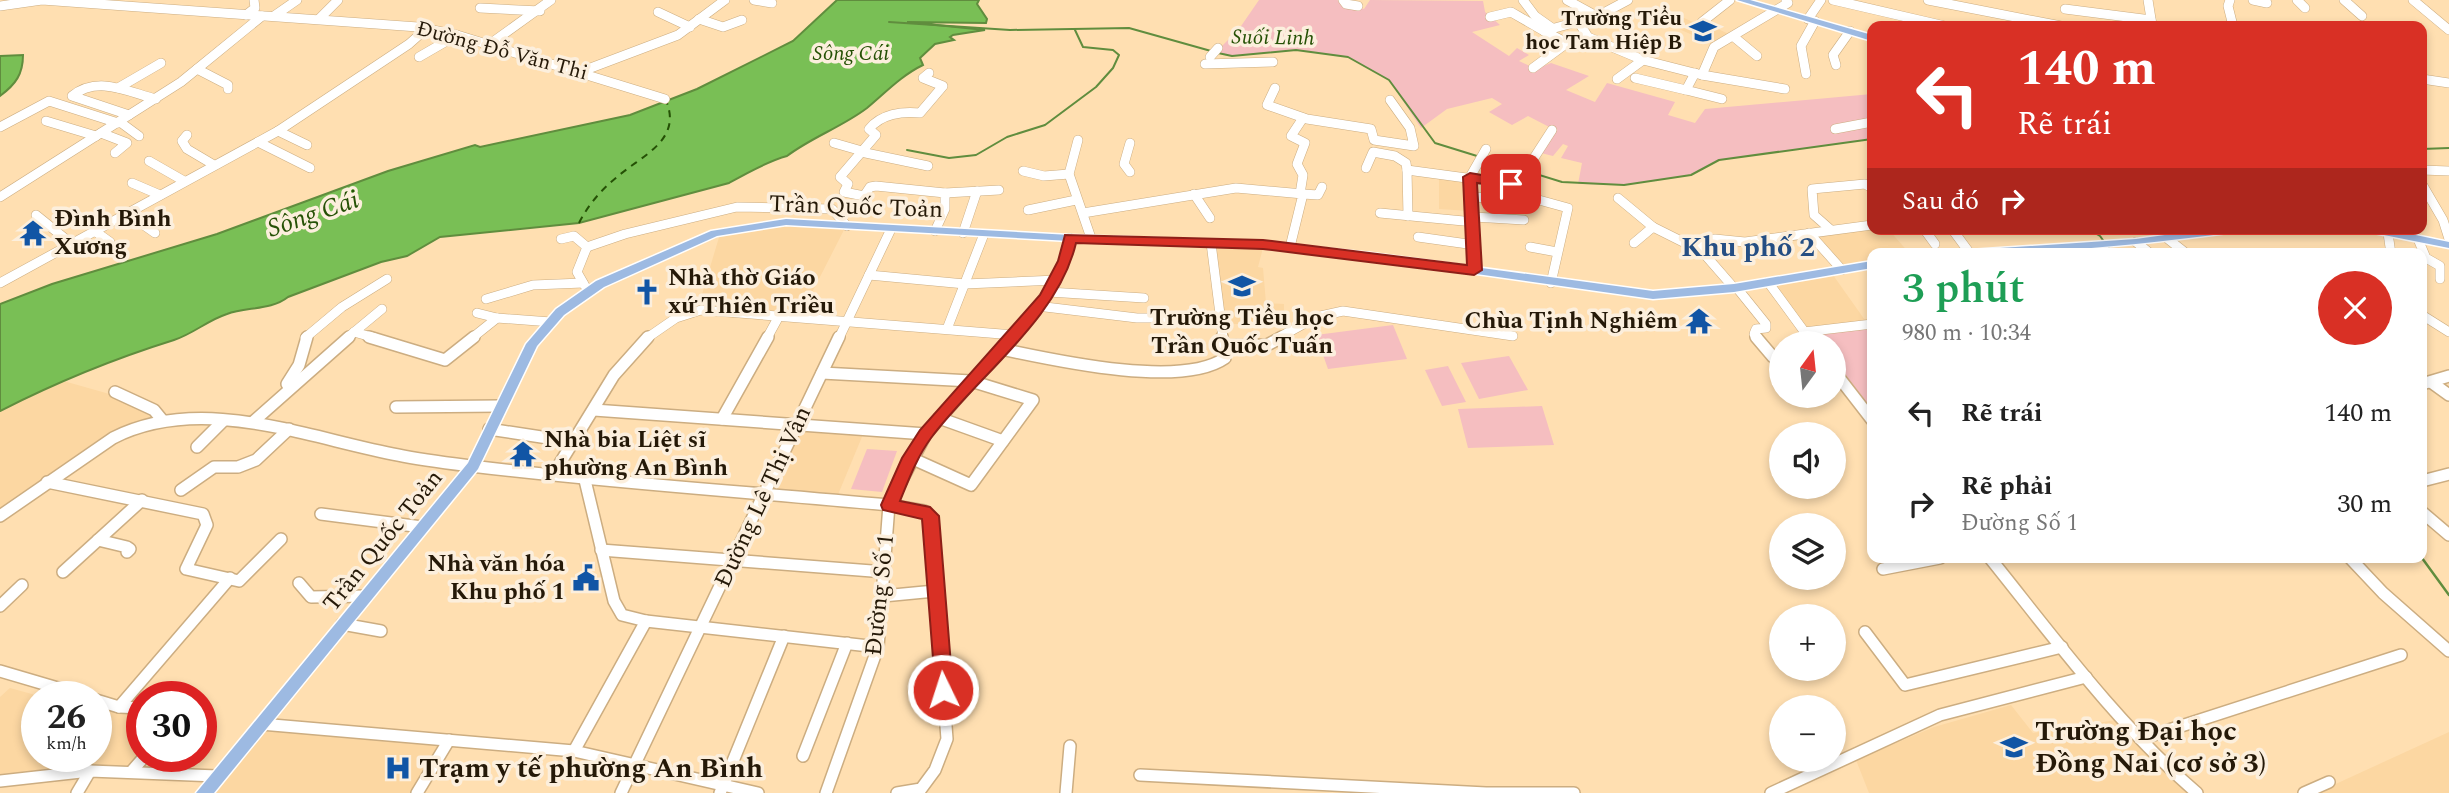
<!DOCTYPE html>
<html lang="vi">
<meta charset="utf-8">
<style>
:root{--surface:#fff;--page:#f2f2f2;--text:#222;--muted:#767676}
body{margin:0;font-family:Spectral,serif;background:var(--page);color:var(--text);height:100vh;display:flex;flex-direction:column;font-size:26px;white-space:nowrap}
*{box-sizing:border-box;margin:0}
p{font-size:23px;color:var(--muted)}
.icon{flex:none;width:38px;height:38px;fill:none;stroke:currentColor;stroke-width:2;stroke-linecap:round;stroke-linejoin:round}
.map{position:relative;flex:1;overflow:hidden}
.drawer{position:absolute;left:1867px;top:248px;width:560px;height:315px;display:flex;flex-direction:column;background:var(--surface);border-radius:14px;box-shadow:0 4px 10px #0003}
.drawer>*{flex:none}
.banner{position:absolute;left:1867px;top:21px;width:560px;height:214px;border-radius:14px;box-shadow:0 4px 10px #0003;background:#d93025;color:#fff;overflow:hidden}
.needle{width:46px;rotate:15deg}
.buttons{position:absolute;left:1769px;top:331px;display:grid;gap:14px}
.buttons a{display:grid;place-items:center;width:77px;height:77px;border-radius:50%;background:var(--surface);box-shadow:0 4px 10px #0003;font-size:35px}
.speed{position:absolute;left:21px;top:681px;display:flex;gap:14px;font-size:35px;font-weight:700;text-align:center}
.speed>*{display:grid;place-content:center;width:91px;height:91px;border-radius:50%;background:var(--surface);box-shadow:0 4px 10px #0003;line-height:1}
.speed small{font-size:18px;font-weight:400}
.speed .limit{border:10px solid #d22;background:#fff;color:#111}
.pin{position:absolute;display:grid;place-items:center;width:60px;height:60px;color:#fff;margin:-30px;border-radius:14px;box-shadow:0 4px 10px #0006}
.me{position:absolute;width:77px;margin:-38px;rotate:356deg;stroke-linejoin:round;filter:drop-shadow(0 0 5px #0008)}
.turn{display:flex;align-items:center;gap:24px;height:147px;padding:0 35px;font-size:32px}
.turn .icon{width:91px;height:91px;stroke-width:2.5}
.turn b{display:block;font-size:49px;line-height:60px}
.then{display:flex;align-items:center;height:66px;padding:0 35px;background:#0003;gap:14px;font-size:26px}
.round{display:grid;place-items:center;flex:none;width:74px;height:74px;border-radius:37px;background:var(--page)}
.summary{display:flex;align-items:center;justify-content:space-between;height:119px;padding:0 35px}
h1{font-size:42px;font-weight:600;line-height:52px;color:#1e9e55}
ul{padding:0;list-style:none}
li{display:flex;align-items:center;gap:21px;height:91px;padding:0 35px}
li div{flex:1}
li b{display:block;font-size:26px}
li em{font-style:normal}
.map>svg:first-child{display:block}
</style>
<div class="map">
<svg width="2449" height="793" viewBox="0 0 2449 793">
<rect width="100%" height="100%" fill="#ffdfb1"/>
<!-- built -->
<g fill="#fcd7a2">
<polygon points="1665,9 1695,23 1699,20 1733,36 1715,45 1652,17"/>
<polygon points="1439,175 1467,179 1470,211 1439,209"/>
<polygon points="785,225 845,228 800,316 692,309 702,294 720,234"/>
<polygon points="1888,229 1910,254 1872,254 1872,261 1842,267 1813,234"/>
<polygon points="1214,246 1263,248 1258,267 1263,268 1266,303 1284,304 1284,324 1224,324"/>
<polygon points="1833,275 1867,323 1806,330 1775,285"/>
<polygon points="60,380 113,395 144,409 157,420 148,421 0,514 0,411"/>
<polygon points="799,427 864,432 837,497 769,491"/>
<polygon points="10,688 39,696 37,756 96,756 98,705 142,712 142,755 131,768 0,777 0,697"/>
<polygon points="2011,705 2033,733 2116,720 2164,772 2189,793 1869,793 1856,760 1934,727"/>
<polygon points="264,728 443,743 413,793 211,793"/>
<polygon points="2449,732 2449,793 2316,793"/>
</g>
<!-- green -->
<g fill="#f5bec0">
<polygon points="1259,0 1337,0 1364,9 1370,0 1483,1 1485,12 1500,25 1472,32 1509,56 1517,48 1529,55 1519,61 1536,69 1551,63 1589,76 1566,90 1595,102 1607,83 1675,102 1668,115 1695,123 1705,109 1872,94 1872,139 1719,160 1691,175 1652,181 1624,185 1578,184 1582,163 1561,158 1568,146 1563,144 1553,156 1541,153 1555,130 1528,116 1512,125 1489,112 1502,104 1492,98 1447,109 1421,128 1389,80 1348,57 1296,50 1232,56 1216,52 1239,29"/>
<polygon points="1393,325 1407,359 1328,369 1316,335"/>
<polygon points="1872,327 1872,403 1865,404 1834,365 1834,343 1817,343 1810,334"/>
<polygon points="1509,356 1528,390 1479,399 1461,363"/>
<polygon points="1448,366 1466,402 1442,406 1425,370"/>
<polygon points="1542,406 1554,445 1468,448 1458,409"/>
<polygon points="867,449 897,451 882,492 851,489"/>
</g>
<!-- water -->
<g fill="#79bf55" stroke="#608d3e" stroke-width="2">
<path d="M 837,0 L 979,0 L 977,4 L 987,19 L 986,23 L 907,22 L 985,30 L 953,35 L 950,37 L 954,40 L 935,44 L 920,58 L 923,65 C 902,75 885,93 867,108 C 842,127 812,137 787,156 C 768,161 745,174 729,183 L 579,223 L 440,237 L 407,256 L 381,262 L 288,297 C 272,310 246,307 227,314 C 208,320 193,334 174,340 C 113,359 57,382 0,411 L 0,304 L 52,284 L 217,234 L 388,171 L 475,145 L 480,147 L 630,115 L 697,89 L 793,41 Z"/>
<path d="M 23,55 C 23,74 16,84 0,96 L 0,56 Z"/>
</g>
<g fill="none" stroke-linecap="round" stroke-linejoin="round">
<!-- stream-far1 -->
<g stroke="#608d3e" stroke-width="2">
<polyline points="889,22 1010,30 1129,28 1211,51"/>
<polyline points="1218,53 1232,56 1296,50 1348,57 1389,80 1435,143 1477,156"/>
<polyline points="2422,149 2449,148"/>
<polyline points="907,150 949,158 976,155 1007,137 1045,125 1096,87 1113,68 1119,55 1113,50 1083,47 1075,30"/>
<polyline points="1484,158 1562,182 1624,185 1691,175 1719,160 1872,139"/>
<polyline points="2088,229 2100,236 2113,254"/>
</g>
<!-- stream -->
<polyline stroke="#608d3e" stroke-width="2.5" points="2422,558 2449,595"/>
<!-- ferry -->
<path stroke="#255105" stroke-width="2" stroke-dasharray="7 6" stroke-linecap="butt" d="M 579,223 C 588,205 601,190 617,177 C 641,156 681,141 667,103"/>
<!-- minor-far1 casing -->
<g stroke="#ccad81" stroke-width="10">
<g id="minor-far1">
<polyline points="754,0 772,3"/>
<polyline points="1343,0 1346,4 1358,6"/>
<polyline points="1523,0 1535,16 1552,28"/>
<polyline points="1567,0 1598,17"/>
<polyline points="1833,0 1945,26"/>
<polyline points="1928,0 2061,26"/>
<polyline points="2148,0 2152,25"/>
<polyline points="2230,0 2228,6 2233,26"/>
<polyline points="2253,0 2267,3"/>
<polyline points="2297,0 2305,8"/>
<polyline points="2344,0 2362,16"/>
<polyline points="2413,0 2449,30"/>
<polyline points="0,6 42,0 418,27 457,35 665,99"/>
<polyline points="480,8 540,11"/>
<polyline points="2065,9 2151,20"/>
<polyline points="658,12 690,27"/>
<polyline points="246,15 255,8 254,0"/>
<polyline points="274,16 297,0"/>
<polyline points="1490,17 1511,12 1544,31 1598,16 1628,0"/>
<polyline points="319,19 338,0"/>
<polyline points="699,19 723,27 742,20"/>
<polyline points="1808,19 1821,0"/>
<polyline points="1578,21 1588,37 1643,60 1702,75 1714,47 1788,3 1786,0"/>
<polyline points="1702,22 1730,0"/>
<polyline points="1734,37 1757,56"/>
<polyline points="490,44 551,0"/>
<polyline points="419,57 457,35"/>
<polyline points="1210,57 1218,48"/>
<polyline points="1205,64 1273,62"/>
<polyline points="1836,65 1833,55 1850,31"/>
<polyline points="1533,68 1567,43 1544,31"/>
<polyline points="197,69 228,85 228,89"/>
<polyline points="580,72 678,35 725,0"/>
<path d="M 929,73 L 923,78 L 943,86 L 920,113 C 902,111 881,114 869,129 L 876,135 L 840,177 L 848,184 L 844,192 L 864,196 L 870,187 L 876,186 L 945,193 L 945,209 L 935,231"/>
<polyline points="1695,73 1686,90 1722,99"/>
<polyline points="1806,74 1801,46 1815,21"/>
<polyline points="1702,75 1785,89"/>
<polyline points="1635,78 1686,90"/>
<polyline points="1617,79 1643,60"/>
<polyline points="2422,79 2449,83"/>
<polyline points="118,88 161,63"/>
<polyline points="1275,88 1267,105 1307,119 1371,129 1374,140 1414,146 1410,128 1390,100"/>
<path d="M 129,115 L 72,96 C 98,75 128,92 156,99"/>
<polyline points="46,121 96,136"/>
<polyline points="120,122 139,136"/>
<polyline points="0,127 49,101 118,123"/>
<polyline points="1835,129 1872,122"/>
<polyline points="278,131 307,145"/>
<polyline points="101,133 127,143 115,153"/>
<polyline points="187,135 182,141 187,149 214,165"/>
<polyline points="1078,140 1069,174 1091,238"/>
<polyline points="258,142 310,168"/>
<polyline points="834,143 862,151"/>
<polyline points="1130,143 1124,164 1130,172"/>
<polyline points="861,152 928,166"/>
<polyline points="149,161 184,181"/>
<polyline points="1532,161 1552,130"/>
<polyline points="1366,168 1373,152 1395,156 1406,163 1407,170"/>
<polyline points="2422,170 2449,171"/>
<polyline points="1023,171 1044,176 1069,174"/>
<polyline points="132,183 160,195"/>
<polyline points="2422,184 2443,220 2449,239"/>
<polyline points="945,193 999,190"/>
<polyline points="1194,194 1210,218"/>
<polyline points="1300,194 1303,175 1297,164 1305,143 1291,136 1303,118"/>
<polyline points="1303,194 1318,195 1322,187"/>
<polyline points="0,197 181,82 262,16"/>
<polyline points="1472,197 1527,200 1528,197 1568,208 1551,283"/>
<polyline points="1618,198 1653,227 1683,242 1715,239 1745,242 1872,225"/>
<polyline points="1028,210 1076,200"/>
<polyline points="1083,213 1236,188 1303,194 1290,247"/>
<polyline points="1380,213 1474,222"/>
<polyline points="128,214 155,233"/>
<polyline points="36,215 73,245"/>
<polyline points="1408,216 1407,170 1511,184 1525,190 1528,197"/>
<polyline points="1474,217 1524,220"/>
<polyline points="1924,229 1935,244"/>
<polyline points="1952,229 1969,252"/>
<polyline points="1831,230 1814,215 1812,189 1865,184 1872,188"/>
<polyline points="96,232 110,242"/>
<polyline points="963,233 977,191"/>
<polyline points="1809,233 1842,270"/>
<polyline points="2388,233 2391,254"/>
<polyline points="1418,237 1475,245"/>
<polyline points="561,239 574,236 587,247 577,272 585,286"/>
<polyline points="2168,239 2187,254"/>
<polyline points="2418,239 2426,258 2440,266 2440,279"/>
<polyline points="1693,241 1734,288"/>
<polyline points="2136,242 2151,254"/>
<polyline points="1211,243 1223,338"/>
<polyline points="1634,243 1653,227"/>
<polyline points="587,247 625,234 737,207 832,209 847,226"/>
<polyline points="1530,247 1557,252"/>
<polyline points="1474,270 1470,177 1486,149"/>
<polyline points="869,275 965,284 1057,280"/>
<polyline points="1768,282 1809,338"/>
<polyline points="0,283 278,131 409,44 427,28"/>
<polyline points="1737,288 1766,324 1766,328 1756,329 1754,334 1758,338"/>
<polyline points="1049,292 1144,298"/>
<polyline points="486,299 533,285 583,283"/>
<polyline points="1037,306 1137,318 1220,318"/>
<polyline points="477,313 497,318 551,322"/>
<polyline points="2422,315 2449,332"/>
<polyline points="947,329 984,234"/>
<polyline points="354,332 375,338"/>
<polyline points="1804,332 1872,324"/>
<polyline points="305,338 342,307 387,279"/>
<polyline points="347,338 382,309"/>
<polyline points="472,338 497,318"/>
<polyline points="647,338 676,318 701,310 1014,335"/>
<polyline points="767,338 779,316"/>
<polyline points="839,338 891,229"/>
<polyline points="1010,338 1057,280 1070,238"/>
<polyline points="1278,338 1316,317 1343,311 1513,336"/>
</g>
</g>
<!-- minor casing -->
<g stroke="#ccad81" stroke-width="14">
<g id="minor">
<polyline points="369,337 445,360 474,337"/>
<polyline points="1756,337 1773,357"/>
<polyline points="1807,337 1812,343"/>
<polyline points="1223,346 1267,345 1282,337"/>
<path d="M 1001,349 C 1053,360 1181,389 1225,358 L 1222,337"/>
<polyline points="1834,371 1872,420"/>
<polyline points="822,373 971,381 1033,400 971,485 911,458"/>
<polyline points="2431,382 2449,395"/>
<polyline points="287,384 299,365 307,337"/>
<polyline points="2422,384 2449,376"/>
<polyline points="115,392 154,410 163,421"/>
<polyline points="396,407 500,406"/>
<polyline points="594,410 926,434"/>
<polyline points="939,418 1003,441"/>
<polyline points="722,419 768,337"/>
<polyline points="254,421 349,337"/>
<polyline points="489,429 574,442"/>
<polyline points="197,447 223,421"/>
<polyline points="554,473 614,375 648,337"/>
<polyline points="584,476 614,601 622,615 646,621 878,647"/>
<polyline points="2422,481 2449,474"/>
<polyline points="47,482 203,514 207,525 186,569 239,581 281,539"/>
<polyline points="181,490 214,467 238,467 256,460 289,429"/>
<polyline points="2422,512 2449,535"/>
<polyline points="321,514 422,527"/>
<path d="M 0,516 L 113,438 C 202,393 307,438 398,455 C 422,460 447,463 471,466 C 610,483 750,492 889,505 L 924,511 L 930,516 L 947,739 L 935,770 L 921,789 L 897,793"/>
<polyline points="98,540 127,547 130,549 127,552"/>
<polyline points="601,550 885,572"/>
<path d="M 1990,558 C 2055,639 2118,725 2197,793"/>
<polyline points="2350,558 2383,593 2449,651"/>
<polyline points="1883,569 1940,558"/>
<polyline points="63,572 142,500"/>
<polyline points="299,583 311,597 367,596"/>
<polyline points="883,596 935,591"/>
<polyline points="0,606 22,585"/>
<polyline points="342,624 381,631"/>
<polyline points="1865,632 1905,685 2062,647"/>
<polyline points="0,671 85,696"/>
<polyline points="96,700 119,707 142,708"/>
<polyline points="119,707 230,578"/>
<polyline points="261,724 574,751 758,793"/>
<polyline points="2141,739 2401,655"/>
<polyline points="574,751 646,621"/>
<polyline points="803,756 847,643"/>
<polyline points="131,772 145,756"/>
<polyline points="1140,775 1486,793 1574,793"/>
<polyline points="0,781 90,771 217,776"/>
<polyline points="77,793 90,771"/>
<polyline points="417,793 449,740"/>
<polyline points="621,793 839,337"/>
<polyline points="720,793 784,636"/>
<polyline points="826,793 878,647 889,505 926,434 1011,337"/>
<polyline points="1066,793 1070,746"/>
<polyline points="1771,793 1940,715 2086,677"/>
<polyline points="2304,793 2329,782"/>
</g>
</g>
<!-- major casing -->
<g stroke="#fff" stroke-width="3">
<g id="major">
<polygon points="1737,0 1750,0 1872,35 1872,41"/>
<polygon points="786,219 1070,235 1263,242 1371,253 1653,291 1734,284 1872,261 1872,268 1734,292 1653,299 1371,259 1263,248 1070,241 786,225 717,236 604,287 564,315 537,346 478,469 214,793 196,793 468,463 526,344 556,309 596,281 711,231"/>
<path d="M 2208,229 L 2240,229 L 2235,232 C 2140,245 2046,254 1950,254 L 1955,251 L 2136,239 Z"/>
<polygon points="2364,229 2387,229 2449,242 2449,248 2369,232"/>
</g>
</g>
<!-- minor-far1 -->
<use href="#minor-far1" stroke="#fff" stroke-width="9"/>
<!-- minor -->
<use href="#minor" stroke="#fff" stroke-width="11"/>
<!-- major -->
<use href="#major" fill="#9dbae2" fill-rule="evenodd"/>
</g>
<!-- route -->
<path fill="#d93025" stroke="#8d1f18" stroke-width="2" d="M 1470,173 L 1511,180 L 1518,184 L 1511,188 L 1477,183 L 1482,270 L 1474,275 L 1263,249 L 1076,243 C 1058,320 977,376 931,438 C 917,457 909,479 900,501 L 930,507 L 939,516 L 953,690 L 950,696 L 936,696 L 922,519 L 883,510 L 881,505 L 902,458 L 920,430 L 1040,295 L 1058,261 L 1065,235 L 1263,240 L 1467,265 L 1463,177 Z"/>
<!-- icons -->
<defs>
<g id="school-bare" transform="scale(2.1)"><path d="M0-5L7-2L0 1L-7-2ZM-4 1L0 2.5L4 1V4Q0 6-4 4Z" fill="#1155a5" stroke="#fcefdd" stroke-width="2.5" paint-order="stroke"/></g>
<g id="temple-bare" transform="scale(2.1)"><path d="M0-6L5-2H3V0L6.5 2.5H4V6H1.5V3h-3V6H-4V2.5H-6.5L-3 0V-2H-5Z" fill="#1155a5" stroke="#fcefdd" stroke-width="2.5" paint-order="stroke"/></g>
<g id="church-bare" transform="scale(2.1)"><path d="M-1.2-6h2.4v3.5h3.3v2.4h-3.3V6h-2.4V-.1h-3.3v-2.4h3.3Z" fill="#1155a5" stroke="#fcefdd" stroke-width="2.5" paint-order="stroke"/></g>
<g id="civic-bare" transform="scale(2.1)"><path d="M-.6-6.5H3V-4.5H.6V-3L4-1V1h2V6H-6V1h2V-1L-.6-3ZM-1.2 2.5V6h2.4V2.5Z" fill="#1155a5" stroke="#fcefdd" stroke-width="2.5" paint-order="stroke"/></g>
<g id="university-bare" transform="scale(2.1)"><path d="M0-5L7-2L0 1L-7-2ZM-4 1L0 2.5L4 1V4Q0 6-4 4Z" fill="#1155a5" stroke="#fcefdd" stroke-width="2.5" paint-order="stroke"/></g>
<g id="hospital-bare" transform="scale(2.1)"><path d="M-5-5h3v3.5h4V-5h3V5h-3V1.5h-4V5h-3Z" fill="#1155a5" stroke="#fcefdd" stroke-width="2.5" paint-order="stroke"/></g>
</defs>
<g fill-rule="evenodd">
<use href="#school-bare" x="1703" y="31"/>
<use href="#temple-bare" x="33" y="233"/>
<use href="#school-bare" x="1242" y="286"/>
<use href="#church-bare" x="647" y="292"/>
<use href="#temple-bare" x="1699" y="321"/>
<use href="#temple-bare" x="523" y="454"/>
<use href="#civic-bare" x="586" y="578"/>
<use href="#university-bare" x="2014" y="747"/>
<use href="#hospital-bare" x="398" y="768"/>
</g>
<g text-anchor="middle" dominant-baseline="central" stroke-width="7" stroke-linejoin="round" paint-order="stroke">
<!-- far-poi labels -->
<g font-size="21" font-weight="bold" fill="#251908" stroke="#fcefdd" text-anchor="end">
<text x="1682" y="19">Trường Tiểu<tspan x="1682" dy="24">học Tam Hiệp B</tspan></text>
</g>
<!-- far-water labels -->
<g font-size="21" font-style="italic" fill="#255105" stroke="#fcefdd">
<text transform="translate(1273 38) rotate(1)">Suối Linh</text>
<text x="851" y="54">Sông Cái</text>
</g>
<!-- far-street labels -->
<g font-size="21" fill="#251908" stroke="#fcefdd">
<text transform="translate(502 51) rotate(15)">Đường Đỗ Văn Thi</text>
</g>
<!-- street labels -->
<g font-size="24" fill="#251908" stroke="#fcefdd">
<text transform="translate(856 207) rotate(2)">Trần Quốc Toản</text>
<text transform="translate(763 497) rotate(-65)">Đường Lê Thị Vân</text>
<text transform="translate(383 541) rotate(-51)">Trần Quốc Toản</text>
<text transform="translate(880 595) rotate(-84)">Đường Số 1</text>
</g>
<!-- poi labels -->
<g font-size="24" font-weight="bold" fill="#251908" stroke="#fcefdd" text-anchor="start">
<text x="54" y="219">Đình Bình<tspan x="54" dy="28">Xương</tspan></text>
<text x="668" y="278">Nhà thờ Giáo<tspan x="668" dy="28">xứ Thiên Triều</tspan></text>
<text x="1242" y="318" text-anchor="middle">Trường Tiểu học<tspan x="1242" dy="28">Trần Quốc Tuấn</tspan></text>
<text x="1678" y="321" text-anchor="end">Chùa Tịnh Nghiêm</text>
<text x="544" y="440">Nhà bia Liệt sĩ<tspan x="544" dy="28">phường An Bình</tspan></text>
<text x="565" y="564" text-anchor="end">Nhà văn hóa<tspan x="565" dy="28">Khu phố 1</tspan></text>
</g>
<!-- water labels -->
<g font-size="26" font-style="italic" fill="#255105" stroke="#fcefdd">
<text transform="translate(313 214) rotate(-19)">Sông Cái</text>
</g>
<!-- quarter labels -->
<g font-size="28" font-weight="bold" fill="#254e83" stroke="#fcefdd">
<text x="1748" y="247">Khu phố 2</text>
</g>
<!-- near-poi labels -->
<g font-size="28" font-weight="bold" fill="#251908" stroke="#fcefdd" text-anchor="start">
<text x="2035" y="731">Trường Đại học<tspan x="2035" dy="32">Đồng Nai (cơ sở 3)</tspan></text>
<text x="419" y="768">Trạm y tế phường An Bình</text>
</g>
</g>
</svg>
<div class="buttons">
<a><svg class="needle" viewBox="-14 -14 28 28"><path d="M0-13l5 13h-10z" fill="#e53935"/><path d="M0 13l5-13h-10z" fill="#767676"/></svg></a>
<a><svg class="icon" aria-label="sound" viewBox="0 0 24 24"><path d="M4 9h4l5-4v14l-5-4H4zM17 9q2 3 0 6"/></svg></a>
<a><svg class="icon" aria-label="layers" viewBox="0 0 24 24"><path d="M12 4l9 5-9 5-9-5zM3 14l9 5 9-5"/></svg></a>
<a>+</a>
<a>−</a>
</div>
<div class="speed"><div>26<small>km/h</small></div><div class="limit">30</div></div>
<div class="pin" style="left:1511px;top:184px;background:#d93025"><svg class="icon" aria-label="arrive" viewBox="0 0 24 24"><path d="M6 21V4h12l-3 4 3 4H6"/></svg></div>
<svg class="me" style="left:943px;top:690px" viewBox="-20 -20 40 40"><circle r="17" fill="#d93025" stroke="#fff" stroke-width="3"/><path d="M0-11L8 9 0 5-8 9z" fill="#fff"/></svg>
<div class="banner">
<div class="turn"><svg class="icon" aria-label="left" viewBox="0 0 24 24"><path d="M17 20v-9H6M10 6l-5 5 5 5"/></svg><div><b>140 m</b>Rẽ trái</div></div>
<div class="then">Sau đó<svg class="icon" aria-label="right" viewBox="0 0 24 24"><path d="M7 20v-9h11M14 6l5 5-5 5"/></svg></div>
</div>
<section class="drawer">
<div class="summary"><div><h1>3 phút</h1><p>980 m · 10:34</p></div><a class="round" style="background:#d93025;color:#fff"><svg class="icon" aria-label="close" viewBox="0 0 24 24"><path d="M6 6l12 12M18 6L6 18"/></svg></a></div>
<ul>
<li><svg class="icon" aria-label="left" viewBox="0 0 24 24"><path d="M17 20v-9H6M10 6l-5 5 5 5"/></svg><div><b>Rẽ trái</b></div><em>140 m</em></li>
<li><svg class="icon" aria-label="right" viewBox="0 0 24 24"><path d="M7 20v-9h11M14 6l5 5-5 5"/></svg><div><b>Rẽ phải</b><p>Đường Số 1</p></div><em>30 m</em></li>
</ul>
</section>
</div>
